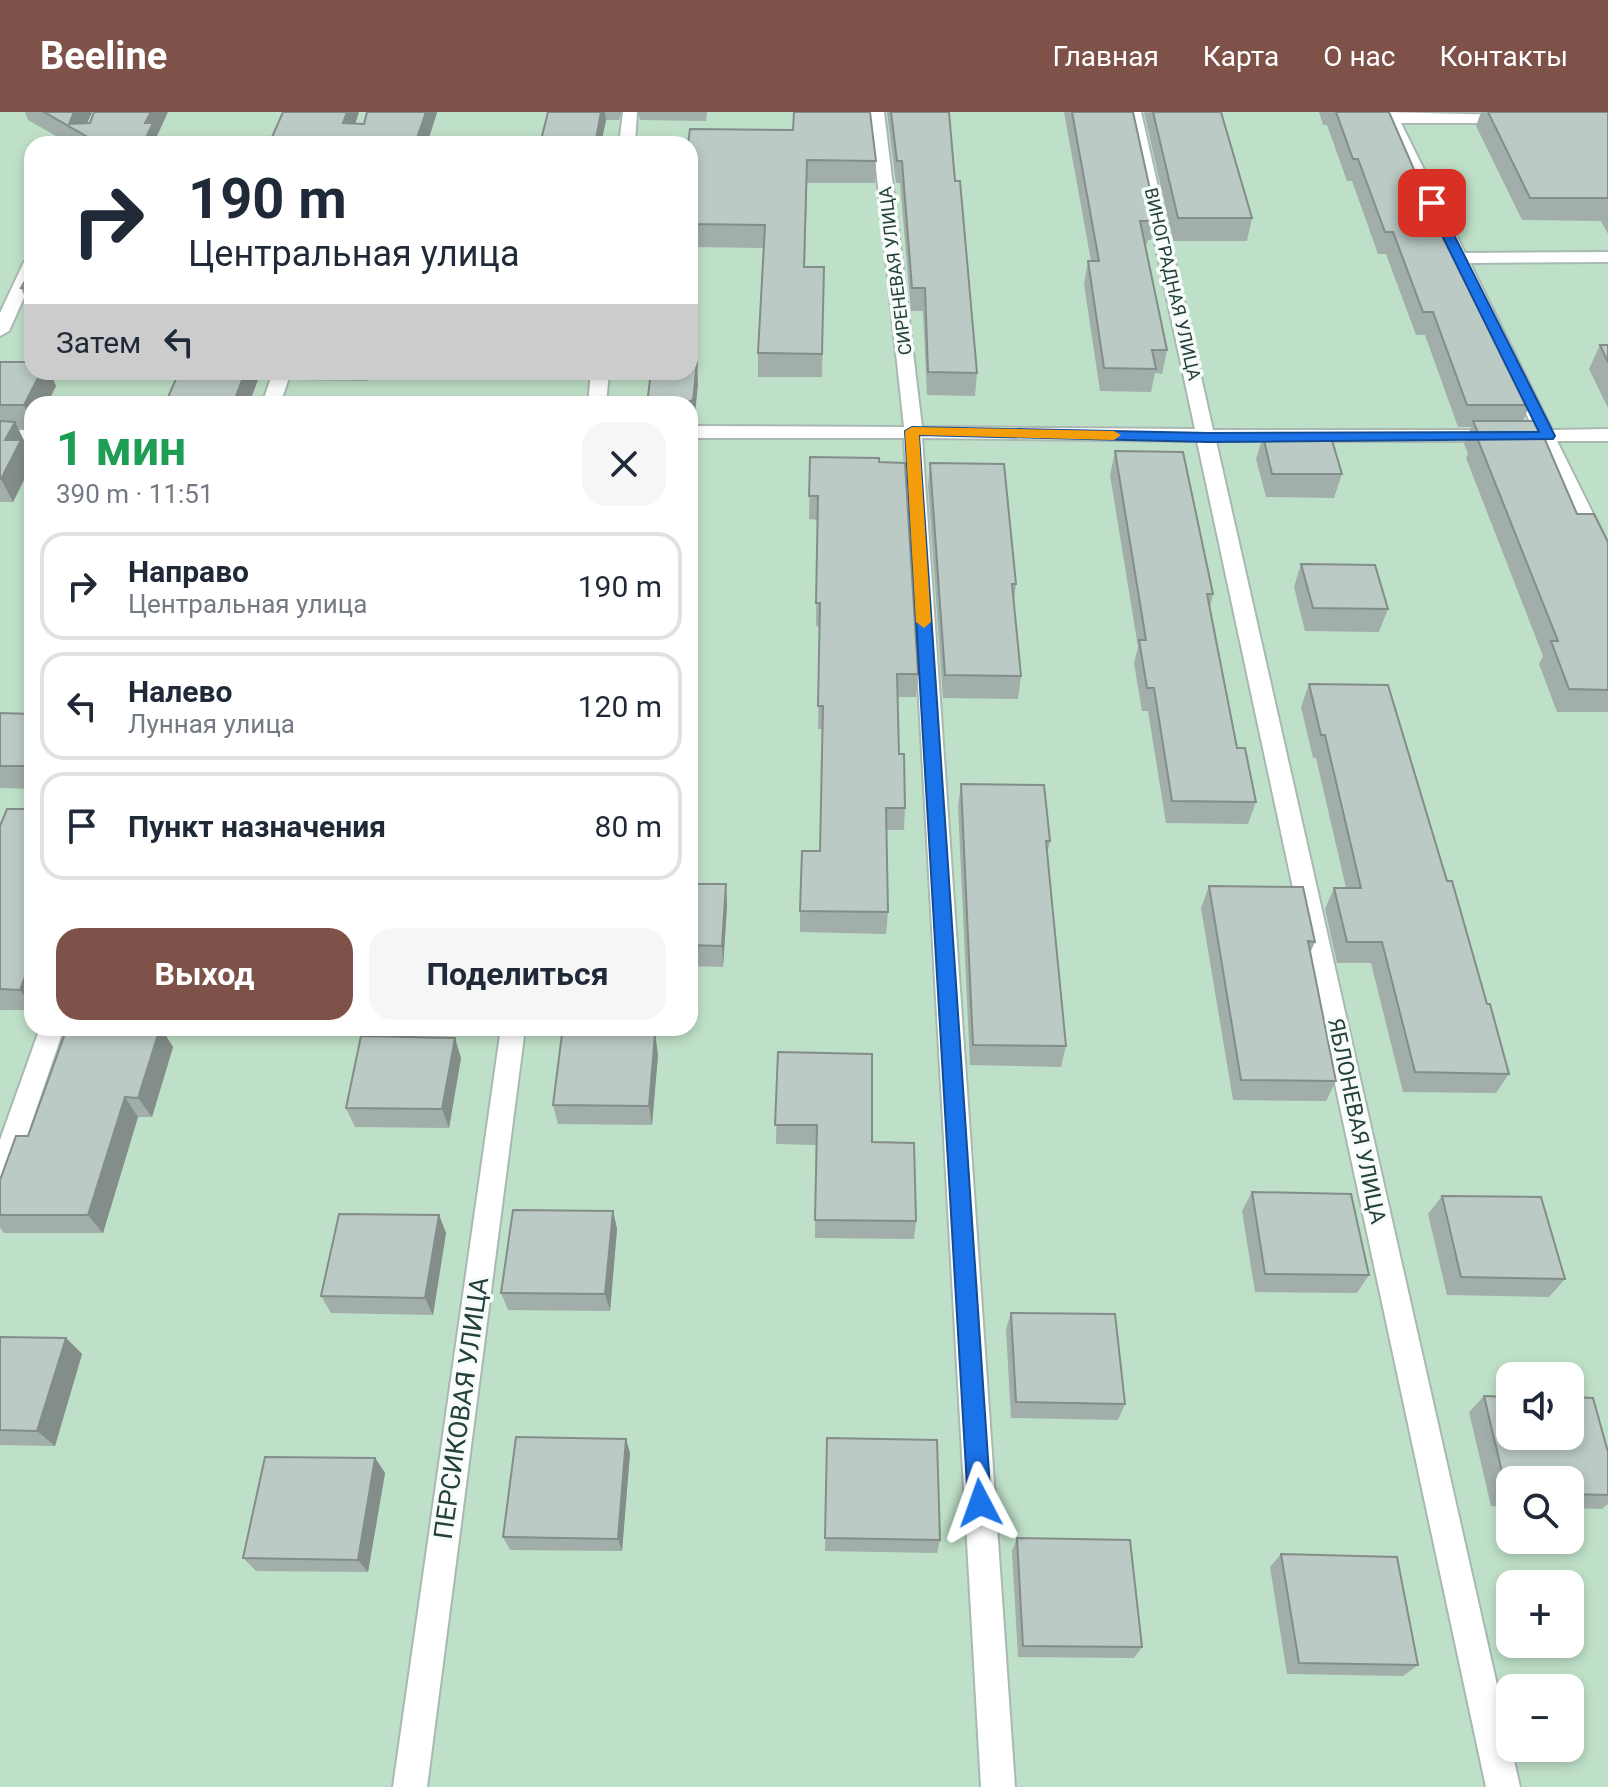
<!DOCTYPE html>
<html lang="ru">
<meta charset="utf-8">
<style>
:root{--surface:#fff;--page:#f6f6f7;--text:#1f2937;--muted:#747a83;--line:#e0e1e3;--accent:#7f5249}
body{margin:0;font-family:Roboto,sans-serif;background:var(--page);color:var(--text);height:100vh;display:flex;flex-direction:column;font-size:30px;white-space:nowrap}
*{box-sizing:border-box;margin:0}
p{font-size:26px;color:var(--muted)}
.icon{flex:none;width:44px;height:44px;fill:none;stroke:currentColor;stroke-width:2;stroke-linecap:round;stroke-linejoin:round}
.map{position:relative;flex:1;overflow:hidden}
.side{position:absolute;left:24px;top:284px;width:674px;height:640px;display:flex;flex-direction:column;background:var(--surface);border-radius:24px;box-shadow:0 4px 12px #0003}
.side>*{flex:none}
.hud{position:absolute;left:24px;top:24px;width:674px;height:244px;border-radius:24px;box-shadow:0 4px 12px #0003;background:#fff;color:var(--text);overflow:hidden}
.controls{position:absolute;left:1496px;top:1250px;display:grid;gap:16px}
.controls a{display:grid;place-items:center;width:88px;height:88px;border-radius:16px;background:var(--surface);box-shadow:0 4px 12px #0003;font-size:40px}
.pin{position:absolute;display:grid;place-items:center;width:68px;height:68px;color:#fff;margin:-34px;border-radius:16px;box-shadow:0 4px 12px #0006}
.me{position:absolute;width:88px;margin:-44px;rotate:356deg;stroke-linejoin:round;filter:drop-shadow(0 0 6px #0008)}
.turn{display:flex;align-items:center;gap:28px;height:168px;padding:0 32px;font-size:36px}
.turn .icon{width:104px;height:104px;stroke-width:2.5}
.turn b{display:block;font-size:56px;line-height:68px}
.then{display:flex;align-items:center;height:76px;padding:0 32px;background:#0003;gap:16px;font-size:30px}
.round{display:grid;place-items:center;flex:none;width:84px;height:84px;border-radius:24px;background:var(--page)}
.overview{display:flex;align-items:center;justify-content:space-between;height:136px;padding:0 32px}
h1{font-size:48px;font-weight:700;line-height:60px;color:#1e9e55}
.cta{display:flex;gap:16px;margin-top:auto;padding:16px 32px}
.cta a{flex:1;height:92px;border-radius:24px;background:var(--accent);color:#fff;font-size:32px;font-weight:700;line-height:92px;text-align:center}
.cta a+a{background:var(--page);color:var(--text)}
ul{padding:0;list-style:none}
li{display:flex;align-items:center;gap:24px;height:108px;margin:0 16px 12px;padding:0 16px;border:4px solid var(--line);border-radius:24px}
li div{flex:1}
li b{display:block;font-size:30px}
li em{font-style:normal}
header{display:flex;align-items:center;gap:48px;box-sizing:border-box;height:112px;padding:0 40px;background:var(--accent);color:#fff}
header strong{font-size:38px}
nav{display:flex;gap:44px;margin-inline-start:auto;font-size:28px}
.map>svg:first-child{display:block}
</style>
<header>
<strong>Beeline</strong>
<nav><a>Главная</a><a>Карта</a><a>О нас</a><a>Контакты</a></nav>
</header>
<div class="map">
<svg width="1608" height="1675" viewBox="0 0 1608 1675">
<rect width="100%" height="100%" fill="#e6efeb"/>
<!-- green -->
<path fill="#bfe0c8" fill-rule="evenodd" d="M 0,0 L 1608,0 L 1608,1675 L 0,1675 ZM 32,32 L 690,32 L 690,260 L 32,260 ZM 32,292 L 690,292 L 690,916 L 32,916 ZM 1510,1264 L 1570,1264 L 1570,1324 L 1510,1324 ZM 1510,1368 L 1570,1368 L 1570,1428 L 1510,1428 ZM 1510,1472 L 1570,1472 L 1570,1532 L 1510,1532 ZM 1510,1576 L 1570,1576 L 1570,1636 L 1510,1636 Z"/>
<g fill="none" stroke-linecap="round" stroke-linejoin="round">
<!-- minor casing -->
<g stroke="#a8b8b2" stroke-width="4">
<g id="minor">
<polygon points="623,0 637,0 635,32 619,32"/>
<polygon points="870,0 884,0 922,315 1195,317 1127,0 1141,0 1213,318 1534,318 1381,0 1510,3 1517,7 1510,11 1401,11 1465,141 1608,140 1608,150 1470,151 1552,318 1608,317 1608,329 1557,329 1608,432 1608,459 1598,452 1539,329 1216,329 1520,1675 1486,1675 1197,329 922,326 1015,1675 981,1675 904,326 690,326 690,314 904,315"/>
<polygon points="32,145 32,168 9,219 0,224 0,201 24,150"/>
<polygon points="273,260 291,260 280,292 262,292"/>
<polygon points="591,260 609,260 606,292 588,292"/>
<rect x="0" y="318" width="32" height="12"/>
<polygon points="40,916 64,916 13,1065 9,1073 0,1077 0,1028"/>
<polygon points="501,916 525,916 427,1675 393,1675"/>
</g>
</g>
<!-- minor -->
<use href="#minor" fill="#fff" fill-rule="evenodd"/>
</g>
<!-- wall -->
<g fill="#a1aea9">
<polygon points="25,0 92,0 87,11 157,24 160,32 70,32 28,8"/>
<polygon points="548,0 622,0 619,8 606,8 601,32 540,32"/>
<polygon points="638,0 707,0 706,9 640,8"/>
<polygon points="887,0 949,0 955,69 977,261 975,284 927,283 923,199 911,199 900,71 896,71"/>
<polygon points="1064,0 1133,0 1156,105 1151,128 1148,128 1147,132 1145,132 1167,238 1162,262 1155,261 1151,280 1100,279 1084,172 1088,149 1091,149"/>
<polygon points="1144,0 1221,0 1252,106 1247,129 1173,129"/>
<polygon points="1319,0 1389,0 1429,92 1466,170 1530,293 1523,309 1577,402 1608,430 1608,600 1557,600 1539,552 1543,544 1466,346 1468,342 1464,332 1471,315 1458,315 1425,223 1416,223 1386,142 1378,142 1352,69 1347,69 1327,13 1323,13"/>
<polygon points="1481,0 1608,0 1608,122 1601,109 1522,108 1476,14"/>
<polygon points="690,32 876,49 875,71 807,71 805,155 824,155 822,265 758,265 758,241 764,136 690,135 690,136"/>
<polygon points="32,157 32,199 31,199 21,176"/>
<polygon points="1600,233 1608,233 1608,296 1589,257"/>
<polygon points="0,250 56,274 47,292 32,292 32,316 18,316 26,333 24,336 32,352 13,390 0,390"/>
<polygon points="179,260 270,260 267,268"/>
<polygon points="289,260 369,260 367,269 291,268"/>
<polygon points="1263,324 1342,362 1334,386 1266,385 1256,347"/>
<polygon points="1115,339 1213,482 1210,496 1237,636 1256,690 1248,712 1166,711 1148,599 1142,599 1134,551 1138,535 1110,363"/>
<polygon points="810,345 879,350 918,562 916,585 897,585 899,642 905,696 904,718 887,718 888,800 886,822 800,820 800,799 820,739 823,617 818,617 820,515 816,514 817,408 809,407"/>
<polygon points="930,351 1016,472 1014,489 1021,564 1018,587 943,586 928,374"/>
<polygon points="1301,452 1388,497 1379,520 1305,519 1294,475"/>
<polygon points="1309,572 1447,769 1509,962 1496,981 1403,980 1371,851 1337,851 1325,797 1334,776 1346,776 1316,646 1313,646 1301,595"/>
<polygon points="0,601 32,602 32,677 0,676"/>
<polygon points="961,672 1050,729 1047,742 1066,934 1061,955 970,953 958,694"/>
<polygon points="32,697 32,898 0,898 0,714"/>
<polygon points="690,772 726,772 727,794 723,855 690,854"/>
<polygon points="1209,774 1315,830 1310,841 1336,969 1326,989 1233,988 1201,796"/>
<polygon points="67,916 161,916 173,935 152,1005 138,1005 103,1121 4,1121 0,1116 0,1068 28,1024"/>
<polygon points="655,922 658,943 652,1013 558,1012 553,993"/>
<polygon points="778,940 872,1030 916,1109 914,1127 815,1126 816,1033 776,1032"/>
<polygon points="461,946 449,1016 355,1015 346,996"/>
<polygon points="1252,1080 1369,1163 1357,1181 1255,1180 1242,1099"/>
<polygon points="1442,1084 1565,1167 1549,1185 1447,1183 1428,1102"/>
<polygon points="613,1099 617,1117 610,1199 508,1198 501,1181"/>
<polygon points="439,1103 446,1121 433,1203 331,1201 321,1184"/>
<polygon points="1011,1201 1125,1292 1118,1308 1011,1306 1006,1217"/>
<polygon points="0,1225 66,1226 82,1242 55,1334 0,1333"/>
<polygon points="1484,1284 1608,1340 1608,1392 1602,1397 1570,1396 1570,1368 1510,1368 1510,1395 1491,1394 1469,1300"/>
<polygon points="827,1326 940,1428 937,1441 825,1439"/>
<polygon points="626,1327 630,1341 622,1439 510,1438 503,1425"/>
<polygon points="375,1346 385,1361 368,1460 256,1459 243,1446"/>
<polygon points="1017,1426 1142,1535 1134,1546 1018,1545 1012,1439"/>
<polygon points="1281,1442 1418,1553 1403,1564 1287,1562 1270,1455"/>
</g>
<!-- shaded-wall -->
<g fill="#838d89">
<polygon points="74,0 92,0 83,21 69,12"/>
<polygon points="151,0 168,0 157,24 160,32 143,32 145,11"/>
<polygon points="347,0 359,0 349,32 343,11"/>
<polygon points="426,0 437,0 437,1 427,32 415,32"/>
<polygon points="601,0 605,0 606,8 601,32 595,32"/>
<polygon points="697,250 698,273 694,311 691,312 692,329 690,352 690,292 685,292"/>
<polygon points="41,260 50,260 56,274 47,292 32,292 32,311 24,293"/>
<polygon points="245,260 255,260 258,268 249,292 233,292"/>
<polygon points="264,260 270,260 267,268"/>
<polygon points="364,260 369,260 367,269"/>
<polygon points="15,310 26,333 24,336 32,352 13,390 1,367 5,328"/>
<polygon points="726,772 727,794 723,855 722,834"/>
<polygon points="32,846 32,894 20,878"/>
<polygon points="160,916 161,916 173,935 152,1005 138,986"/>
<polygon points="655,922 658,943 652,1013 649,994"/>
<polygon points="455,926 461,946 449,1016 442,997"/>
<polygon points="125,985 138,1005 103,1121 88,1103"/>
<polygon points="613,1099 617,1117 610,1199 605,1182"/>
<polygon points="439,1103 446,1121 433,1203 425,1186"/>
<polygon points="66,1226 82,1242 55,1334 37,1319"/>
<polygon points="626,1327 630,1341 622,1439 618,1427"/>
<polygon points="375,1346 385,1361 368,1460 358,1448"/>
</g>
<!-- building -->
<g fill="#bbcac4" stroke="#838d89" stroke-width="2">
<polygon points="44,0 74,0 69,12 90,11 94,0 151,0 145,11 153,11 143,32 100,32"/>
<polygon points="283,0 347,0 343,11 364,12 367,0 426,0 415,32 269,32"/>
<polygon points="548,0 601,0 595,32 540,32"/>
<polygon points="794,0 870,0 876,49 807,48 804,155 824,155 822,242 758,241 765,113 690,112 690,32 688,32 690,17 793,18"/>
<polygon points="891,0 949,0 955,69 960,69 977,261 928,260 925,176 912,176 902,49 897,49"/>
<polygon points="1072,0 1133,0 1156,105 1151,105 1152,109 1140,109 1167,238 1152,238 1156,257 1104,256 1088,149 1099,149"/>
<polygon points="1153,0 1221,0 1252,106 1178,106"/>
<polygon points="1336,0 1389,0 1429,92 1433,93 1466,170 1473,170 1530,293 1467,293 1433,200 1423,200 1393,120 1385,120 1358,47 1353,47"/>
<polygon points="1488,0 1608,0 1608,86 1530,86"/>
<polygon points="32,157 32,176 21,176"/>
<polygon points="1600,233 1608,233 1608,250"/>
<polygon points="0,250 32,250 32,260 41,260 24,293 0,293"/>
<polygon points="690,250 697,250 693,288 685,291 685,292 647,292 651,260 690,260"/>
<polygon points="179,260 245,260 233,292 165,292"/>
<polygon points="0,309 15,310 5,328 21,328 1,367 0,367"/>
<polygon points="1473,309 1537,309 1577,402 1594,402 1608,430 1608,578 1569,577 1551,529 1558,529 1476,323 1479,323"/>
<polygon points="1263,324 1331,325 1342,362 1272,362"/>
<polygon points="1115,339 1183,340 1213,482 1207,482 1237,636 1245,636 1256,690 1172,689 1154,576 1147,576 1139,528 1146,528"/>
<polygon points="810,345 879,346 879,350 905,351 918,562 897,562 899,642 904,642 905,696 886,696 888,800 800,799 802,739 820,739 823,594 818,594 820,491 816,491 818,384 809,384"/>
<polygon points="930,351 1004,352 1016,472 1012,472 1021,564 945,563"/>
<polygon points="1301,452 1375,453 1388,497 1313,496"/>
<polygon points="1309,572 1388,573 1447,769 1452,769 1487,892 1490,892 1509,962 1415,960 1382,830 1347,830 1334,776 1361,776 1325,623 1321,623"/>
<polygon points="0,601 32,602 32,654 0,654"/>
<polygon points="961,672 1044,673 1050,729 1046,729 1066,934 973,933"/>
<polygon points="7,697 32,697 32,846 20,878 0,877 0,714"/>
<polygon points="690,772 726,772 722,834 690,833"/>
<polygon points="1209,774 1303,775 1315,830 1308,829 1336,969 1241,968"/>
<polygon points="67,916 160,916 138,986 125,985 88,1103 0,1103 0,1068 16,1024 28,1024"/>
<polygon points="562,922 655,922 649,994 553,993"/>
<polygon points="361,924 455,926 442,997 346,996"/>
<polygon points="778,940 872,942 872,1030 914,1031 916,1109 815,1108 817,1013 775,1013"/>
<polygon points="1252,1080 1351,1082 1369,1163 1265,1162"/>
<polygon points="1442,1084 1541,1085 1565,1167 1461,1165"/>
<polygon points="513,1098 613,1099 605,1182 501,1181"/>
<polygon points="339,1102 439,1103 425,1186 321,1184"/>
<polygon points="1011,1201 1115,1202 1125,1292 1016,1290"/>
<polygon points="0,1225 66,1226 37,1319 0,1318"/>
<polygon points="1484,1284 1510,1285 1510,1324 1570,1324 1570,1285 1593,1286 1608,1340 1608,1383 1570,1382 1570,1368 1510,1368 1510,1381 1507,1381"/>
<polygon points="516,1325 626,1327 618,1427 503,1425"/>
<polygon points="827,1326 937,1328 940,1428 825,1426"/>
<polygon points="265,1345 375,1346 358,1448 243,1446"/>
<polygon points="1017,1426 1130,1428 1142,1535 1023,1534"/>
<polygon points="1281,1442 1397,1445 1418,1553 1299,1551"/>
</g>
<!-- route -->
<polygon fill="#1a73e8" stroke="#114b97" stroke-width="2" points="1432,87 1438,91 1555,324 1553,327 1208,330 919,323 991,1391 988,1399 980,1403 972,1399 968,1391 905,319 912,315 1208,321 1539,320 1426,91"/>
<!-- slow -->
<polygon fill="#f59e0b" points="912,315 1114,319 1121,323 1114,328 919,323 931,510 924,516 916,510 905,319"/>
<g text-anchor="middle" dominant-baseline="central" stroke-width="7" stroke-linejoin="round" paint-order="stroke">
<!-- far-street labels -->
<g font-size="18" fill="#24423a" stroke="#f7fbf9">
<text transform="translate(895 159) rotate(-97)">СИРЕНЕВАЯ УЛИЦА</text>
<text transform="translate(1173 172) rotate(77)">ВИНОГРАДНАЯ УЛИЦА</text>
</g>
<!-- street labels -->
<g font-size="22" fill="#24423a" stroke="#f7fbf9">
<text transform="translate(1357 1009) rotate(78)">ЯБЛОНЕВАЯ УЛИЦА</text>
</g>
<!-- near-street labels -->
<g font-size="26" fill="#24423a" stroke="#f7fbf9">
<text transform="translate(461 1296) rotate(-82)">ПЕРСИКОВАЯ УЛИЦА</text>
</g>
</g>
</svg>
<div class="controls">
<a><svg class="icon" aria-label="sound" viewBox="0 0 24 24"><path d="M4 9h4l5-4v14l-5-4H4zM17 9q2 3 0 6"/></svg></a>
<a><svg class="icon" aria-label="search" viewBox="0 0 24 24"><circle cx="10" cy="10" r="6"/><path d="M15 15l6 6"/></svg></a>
<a>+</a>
<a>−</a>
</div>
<div class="pin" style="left:1432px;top:91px;background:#d93025"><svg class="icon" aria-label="arrive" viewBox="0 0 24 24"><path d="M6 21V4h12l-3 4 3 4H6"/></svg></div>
<svg class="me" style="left:980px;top:1391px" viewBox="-20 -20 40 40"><path d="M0-17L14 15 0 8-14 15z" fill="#1a73e8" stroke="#fff" stroke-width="4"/></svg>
<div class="hud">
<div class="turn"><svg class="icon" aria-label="right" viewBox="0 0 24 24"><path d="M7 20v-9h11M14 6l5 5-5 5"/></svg><div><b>190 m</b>Центральная улица</div></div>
<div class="then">Затем<svg class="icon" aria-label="left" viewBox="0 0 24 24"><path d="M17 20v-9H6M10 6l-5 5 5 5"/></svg></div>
</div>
<section class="side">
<div class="overview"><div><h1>1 мин</h1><p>390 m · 11:51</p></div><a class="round"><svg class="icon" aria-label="close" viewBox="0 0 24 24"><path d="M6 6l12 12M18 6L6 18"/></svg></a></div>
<ul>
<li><svg class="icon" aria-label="right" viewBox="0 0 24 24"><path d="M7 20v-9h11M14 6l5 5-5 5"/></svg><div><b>Направо</b><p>Центральная улица</p></div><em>190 m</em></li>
<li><svg class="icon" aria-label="left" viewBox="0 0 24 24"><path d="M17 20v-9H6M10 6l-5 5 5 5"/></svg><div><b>Налево</b><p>Лунная улица</p></div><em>120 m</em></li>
<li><svg class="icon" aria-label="arrive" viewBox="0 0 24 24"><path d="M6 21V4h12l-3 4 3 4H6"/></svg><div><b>Пункт назначения</b></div><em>80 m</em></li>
</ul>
<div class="cta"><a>Выход</a><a>Поделиться</a></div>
</section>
</div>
